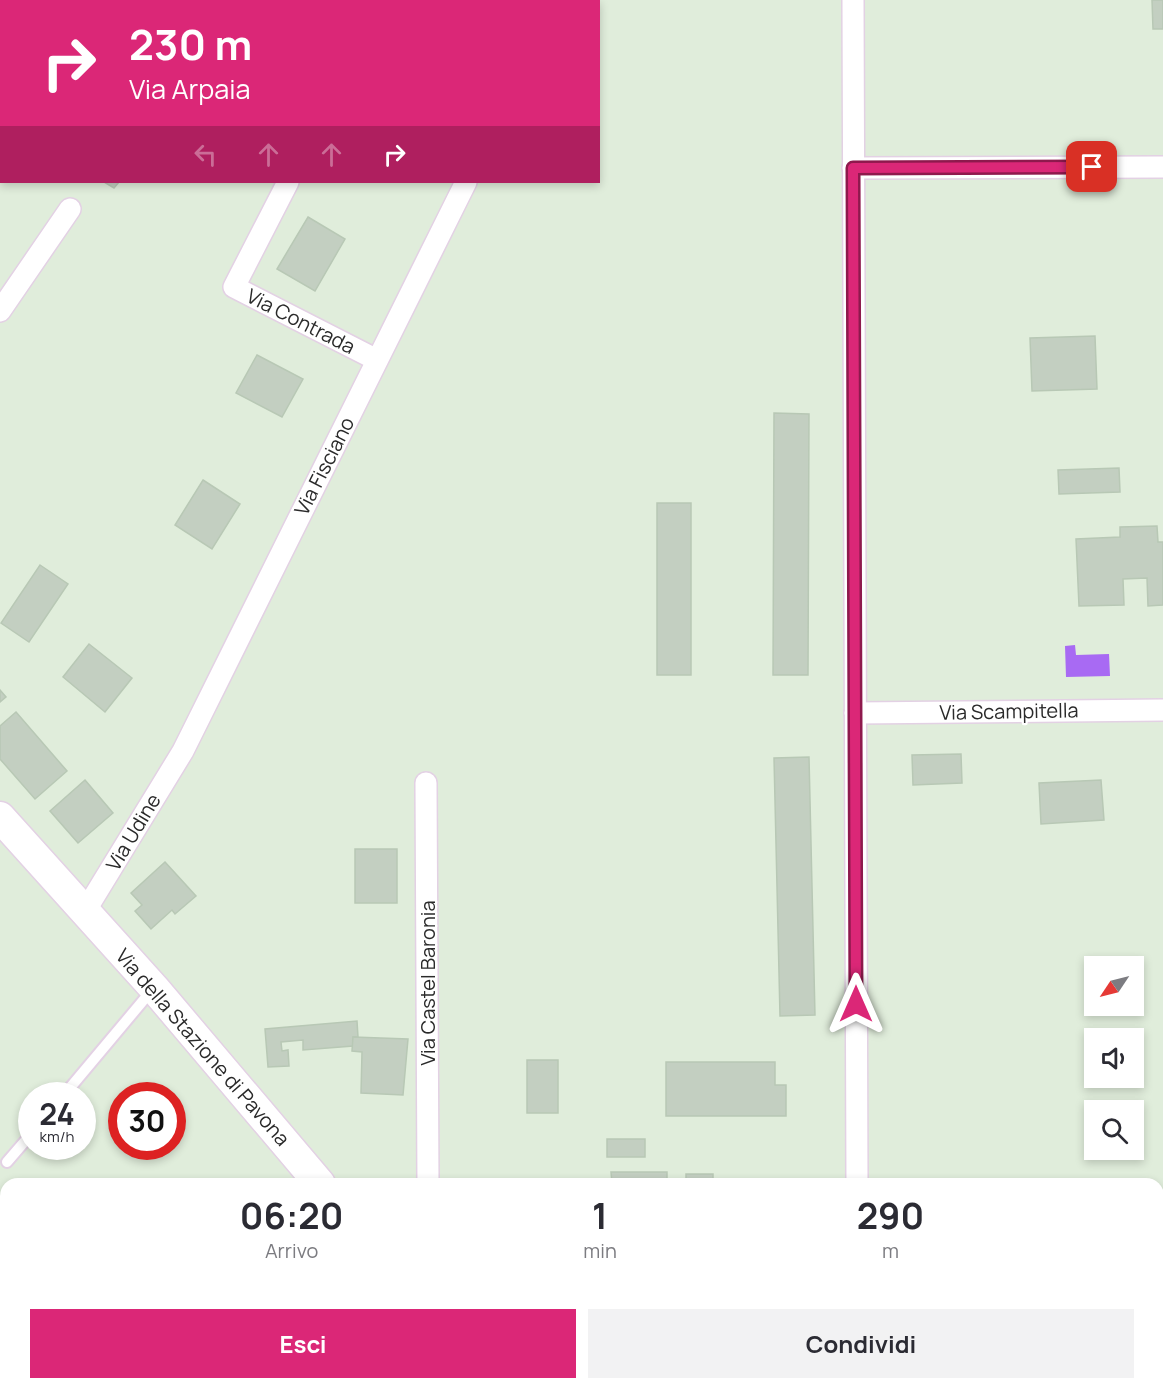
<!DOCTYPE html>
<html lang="it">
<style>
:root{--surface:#fff;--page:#f2f2f3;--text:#2b2b33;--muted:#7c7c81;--accent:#db2777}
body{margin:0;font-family:Manrope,sans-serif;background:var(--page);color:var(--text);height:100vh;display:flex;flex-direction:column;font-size:22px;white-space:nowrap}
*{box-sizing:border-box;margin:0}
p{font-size:20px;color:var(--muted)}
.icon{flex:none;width:33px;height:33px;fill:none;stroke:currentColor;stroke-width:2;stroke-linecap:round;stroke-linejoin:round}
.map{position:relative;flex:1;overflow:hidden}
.drawer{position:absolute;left:0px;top:1178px;width:1164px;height:212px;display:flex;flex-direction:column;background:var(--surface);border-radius:18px 18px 0 0;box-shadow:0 3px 9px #0003}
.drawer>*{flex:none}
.hud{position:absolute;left:0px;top:0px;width:600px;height:183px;box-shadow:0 3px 9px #0003;background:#db2777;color:#fff;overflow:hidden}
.needle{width:39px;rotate:235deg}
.buttons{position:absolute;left:1084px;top:956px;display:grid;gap:12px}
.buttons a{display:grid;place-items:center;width:60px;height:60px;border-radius:0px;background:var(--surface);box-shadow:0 3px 9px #0003;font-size:30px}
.speed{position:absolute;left:18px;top:1082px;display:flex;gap:12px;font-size:30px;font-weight:700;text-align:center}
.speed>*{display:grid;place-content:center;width:78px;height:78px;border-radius:50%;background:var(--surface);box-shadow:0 3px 9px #0003;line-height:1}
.speed small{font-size:15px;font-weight:400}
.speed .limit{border:9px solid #d22;background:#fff;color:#111}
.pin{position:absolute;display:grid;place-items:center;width:51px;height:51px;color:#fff;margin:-26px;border-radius:12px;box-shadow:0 3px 9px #0006}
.me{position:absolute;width:66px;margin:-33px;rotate:0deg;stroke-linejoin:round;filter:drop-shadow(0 0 4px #0008)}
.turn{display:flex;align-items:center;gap:21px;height:126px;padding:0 30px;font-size:27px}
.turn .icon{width:78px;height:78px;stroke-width:2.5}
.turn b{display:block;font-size:42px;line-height:51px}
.lanes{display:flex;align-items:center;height:57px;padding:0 30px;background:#0003;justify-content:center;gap:30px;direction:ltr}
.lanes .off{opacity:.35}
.eta{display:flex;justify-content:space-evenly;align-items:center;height:102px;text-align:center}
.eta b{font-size:36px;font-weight:700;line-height:42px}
.primary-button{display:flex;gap:12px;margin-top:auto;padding:12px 30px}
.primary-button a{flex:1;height:69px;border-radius:0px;background:var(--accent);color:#fff;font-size:24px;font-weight:700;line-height:69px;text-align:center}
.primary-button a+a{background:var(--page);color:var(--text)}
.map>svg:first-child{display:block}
</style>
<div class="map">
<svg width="1163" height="1388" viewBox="0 0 1163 1388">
<rect width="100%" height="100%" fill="#e0eddb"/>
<!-- water -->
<polygon fill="#a86af3" points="1075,645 1076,655 1109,654 1110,676 1066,677 1065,646"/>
<!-- building -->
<g fill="#c3cfc1" stroke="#b8c8b5" stroke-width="1.5">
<polygon points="4,0 73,0 3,2"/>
<polygon points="1152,0 1163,0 1163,29 1153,29"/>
<polygon points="104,182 119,182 114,188"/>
<polygon points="308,217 345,239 315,291 277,269"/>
<polygon points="1095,336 1097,389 1032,391 1030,338"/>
<polygon points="257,355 303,379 282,417 236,393"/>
<polygon points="774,413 809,414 808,675 773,675"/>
<polygon points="1119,468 1120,492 1059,494 1058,470"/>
<polygon points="203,480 240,504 212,549 175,525"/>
<rect x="657" y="503" width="34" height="172"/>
<polygon points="1157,526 1158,542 1163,542 1163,605 1148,606 1147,578 1123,579 1124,605 1079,606 1076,539 1120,537 1120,527"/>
<polygon points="40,565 68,584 29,642 1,623"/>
<polygon points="89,644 132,678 105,712 63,677"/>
<polygon points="0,690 6,697 0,702"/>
<polygon points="16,712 67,771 35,799 0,759 0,726"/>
<polygon points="961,754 962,783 913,785 912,755"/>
<polygon points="809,757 815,1015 780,1016 774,758"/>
<polygon points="85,780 113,813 78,843 50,811"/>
<polygon points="1101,780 1104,820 1041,824 1039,783"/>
<rect x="355" y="849" width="42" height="54"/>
<polygon points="165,862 196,896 175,914 172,910 151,929 135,911 142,905 131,893"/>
<polygon points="357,1021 358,1037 353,1037 353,1046 303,1050 303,1040 281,1042 282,1051 288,1050 289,1066 268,1067 265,1029"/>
<polygon points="353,1037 408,1039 403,1095 361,1093 362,1052 352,1051"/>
<rect x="527" y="1060" width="31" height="53"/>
<polygon points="666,1062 775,1062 775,1085 786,1085 786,1116 666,1116"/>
<rect x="607" y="1139" width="38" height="18"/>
<polygon points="611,1172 667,1172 667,1184 612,1184"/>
<rect x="686" y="1174" width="27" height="10"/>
</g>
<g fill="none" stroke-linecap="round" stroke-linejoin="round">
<!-- lane casing -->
<g stroke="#e3d1e4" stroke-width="14">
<g id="lane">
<polyline points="64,1095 152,990"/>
<polyline points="7,1162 32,1133"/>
</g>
</g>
<!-- street casing -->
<g stroke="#e3d1e4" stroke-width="24">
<g id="street">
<polyline points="853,0 857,1184"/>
<polyline points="379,2 379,0"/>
<polyline points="556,2 557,0"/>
<polyline points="853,168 1163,167"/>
<polyline points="288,182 234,287 377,360"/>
<polyline points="0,311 70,209"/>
<polyline points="855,713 1163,710"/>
<polyline points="426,783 428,1184"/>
<polyline points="84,913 183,751 466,182"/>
<polyline points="858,1383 858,1388"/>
</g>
</g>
<!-- secondary casing -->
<g stroke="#e3d1e4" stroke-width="33">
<g id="secondary">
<polyline points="0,817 154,988 320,1184"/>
<polyline points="494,1383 498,1388"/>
</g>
</g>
<!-- lane -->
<use href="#lane" stroke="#fff" stroke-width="10"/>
<!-- street -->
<use href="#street" stroke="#fff" stroke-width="21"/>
<!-- secondary -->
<use href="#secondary" stroke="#fff" stroke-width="30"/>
</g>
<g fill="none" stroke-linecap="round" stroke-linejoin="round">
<!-- route casing -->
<g stroke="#8e194d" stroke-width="15">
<polyline id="route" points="856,1004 853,168 1092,167"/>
</g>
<!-- route -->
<use href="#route" stroke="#db2777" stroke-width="10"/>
</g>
<g text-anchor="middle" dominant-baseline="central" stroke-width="4.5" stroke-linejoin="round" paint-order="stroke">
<!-- street labels -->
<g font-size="20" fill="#2a2a2a" stroke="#fff">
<text transform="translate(301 321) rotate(27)">Via Contrada</text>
<text transform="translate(324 466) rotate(-63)">Via Fisciano</text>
<text transform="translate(1009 711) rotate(-1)">Via Scampitella</text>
<text transform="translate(133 832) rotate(-59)">Via Udine</text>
<text transform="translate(427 983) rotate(-90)">Via Castel Baronia</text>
<text transform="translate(203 1047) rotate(49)">Via della Stazione di Pavona</text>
</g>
</g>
</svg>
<div class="buttons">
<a><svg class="needle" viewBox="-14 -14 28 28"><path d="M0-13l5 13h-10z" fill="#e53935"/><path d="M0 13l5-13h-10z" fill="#7c7c81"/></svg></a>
<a><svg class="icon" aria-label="sound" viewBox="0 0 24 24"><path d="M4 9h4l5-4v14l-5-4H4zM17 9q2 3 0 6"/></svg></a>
<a><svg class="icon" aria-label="search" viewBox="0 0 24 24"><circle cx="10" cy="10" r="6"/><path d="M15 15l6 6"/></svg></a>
</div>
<div class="speed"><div>24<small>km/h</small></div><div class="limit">30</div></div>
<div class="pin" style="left:1092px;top:167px;background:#d93025"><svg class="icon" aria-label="arrive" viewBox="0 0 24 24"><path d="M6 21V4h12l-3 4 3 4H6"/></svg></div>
<svg class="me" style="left:856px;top:1004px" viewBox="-20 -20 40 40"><path d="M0-17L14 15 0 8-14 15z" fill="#db2777" stroke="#fff" stroke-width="4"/></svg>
<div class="hud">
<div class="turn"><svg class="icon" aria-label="right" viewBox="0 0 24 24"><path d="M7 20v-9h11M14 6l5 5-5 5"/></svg><div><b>230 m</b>Via Arpaia</div></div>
<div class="lanes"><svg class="icon off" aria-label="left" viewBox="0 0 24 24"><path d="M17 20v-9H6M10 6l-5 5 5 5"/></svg><svg class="icon off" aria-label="ahead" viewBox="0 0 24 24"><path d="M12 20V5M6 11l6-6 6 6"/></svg><svg class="icon off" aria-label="ahead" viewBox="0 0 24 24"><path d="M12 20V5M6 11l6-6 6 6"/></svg><svg class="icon" aria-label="right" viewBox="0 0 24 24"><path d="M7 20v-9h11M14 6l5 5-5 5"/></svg></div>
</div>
<section class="drawer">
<div class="eta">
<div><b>06:20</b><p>Arrivo</p></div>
<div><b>1</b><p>min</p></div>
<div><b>290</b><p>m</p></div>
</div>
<div class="primary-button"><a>Esci</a><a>Condividi</a></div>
</section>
</div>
